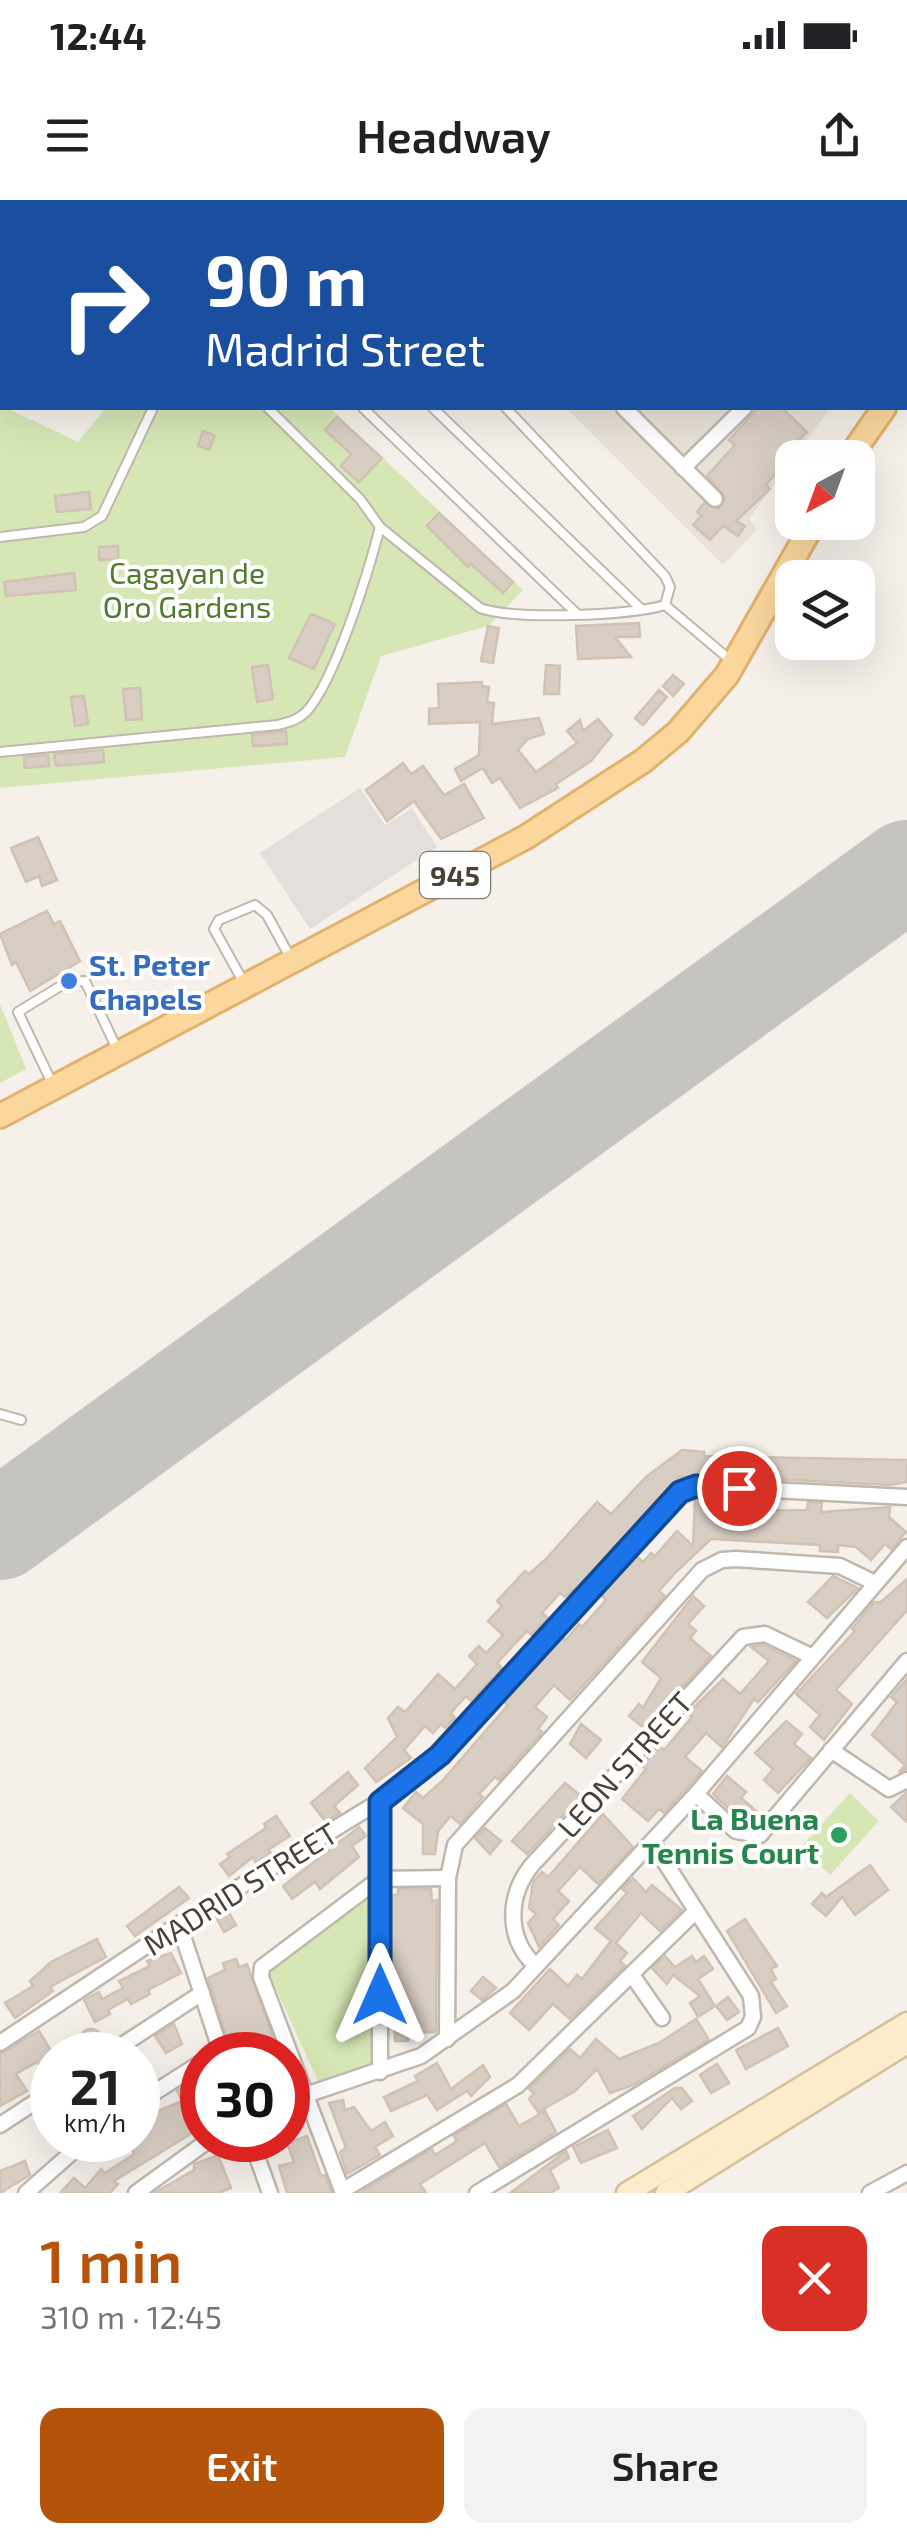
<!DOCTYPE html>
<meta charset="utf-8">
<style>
:root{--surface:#fff;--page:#f2f2f2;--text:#202124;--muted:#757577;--accent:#b45309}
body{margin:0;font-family:"Exo 2",sans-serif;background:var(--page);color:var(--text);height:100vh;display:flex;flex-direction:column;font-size:38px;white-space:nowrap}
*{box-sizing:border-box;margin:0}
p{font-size:32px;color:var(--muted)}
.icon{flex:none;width:55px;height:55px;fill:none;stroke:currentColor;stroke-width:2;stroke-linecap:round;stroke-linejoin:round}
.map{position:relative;height:1993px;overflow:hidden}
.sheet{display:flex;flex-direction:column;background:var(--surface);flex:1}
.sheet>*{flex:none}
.guide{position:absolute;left:0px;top:0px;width:908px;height:210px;box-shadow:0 10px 40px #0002;background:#1a4fa0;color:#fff;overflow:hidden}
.needle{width:65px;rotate:221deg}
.fabs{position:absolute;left:775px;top:240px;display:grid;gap:20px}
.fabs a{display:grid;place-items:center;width:100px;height:100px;border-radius:20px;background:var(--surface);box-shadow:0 10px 40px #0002;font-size:50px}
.speed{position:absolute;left:30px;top:1832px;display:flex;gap:20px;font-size:50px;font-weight:700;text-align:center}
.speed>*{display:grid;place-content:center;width:130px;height:130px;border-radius:50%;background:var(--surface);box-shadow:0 10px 40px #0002;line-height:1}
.speed small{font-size:25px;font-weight:400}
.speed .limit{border:15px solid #d22;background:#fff;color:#111}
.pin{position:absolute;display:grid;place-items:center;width:85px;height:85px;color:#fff;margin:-42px;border:5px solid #fff;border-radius:50%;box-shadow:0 2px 10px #0007}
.me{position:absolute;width:110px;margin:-55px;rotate:0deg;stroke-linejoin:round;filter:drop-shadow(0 0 8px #0008)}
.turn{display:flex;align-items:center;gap:35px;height:210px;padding:0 40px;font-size:45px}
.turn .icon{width:130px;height:130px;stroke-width:2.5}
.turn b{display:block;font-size:70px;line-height:85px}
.round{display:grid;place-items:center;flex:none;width:105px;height:105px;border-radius:20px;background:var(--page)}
.head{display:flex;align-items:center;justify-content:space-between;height:170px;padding:0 40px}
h1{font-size:60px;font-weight:600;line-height:75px;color:var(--accent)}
.cta{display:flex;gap:20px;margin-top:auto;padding:20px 40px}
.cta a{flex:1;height:115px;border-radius:20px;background:var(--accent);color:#fff;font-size:40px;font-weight:600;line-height:115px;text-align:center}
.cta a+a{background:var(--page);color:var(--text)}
.status{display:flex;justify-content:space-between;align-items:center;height:70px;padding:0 50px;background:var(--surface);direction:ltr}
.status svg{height:28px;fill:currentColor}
header{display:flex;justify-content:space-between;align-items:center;height:130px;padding:0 40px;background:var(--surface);font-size:45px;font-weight:600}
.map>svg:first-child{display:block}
</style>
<div class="status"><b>12:44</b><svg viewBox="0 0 49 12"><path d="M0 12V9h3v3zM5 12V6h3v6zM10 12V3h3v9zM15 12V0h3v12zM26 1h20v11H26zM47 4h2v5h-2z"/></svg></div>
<header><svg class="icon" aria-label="menu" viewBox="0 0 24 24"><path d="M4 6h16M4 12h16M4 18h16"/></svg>Headway<svg class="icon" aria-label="share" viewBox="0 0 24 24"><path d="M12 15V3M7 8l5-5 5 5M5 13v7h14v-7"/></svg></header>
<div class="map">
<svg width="907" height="1993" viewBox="0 0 907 1993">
<rect width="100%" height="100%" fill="#f5f0ea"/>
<!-- residential -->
<g fill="#e8e2d8">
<polygon points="358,0 907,0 907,134 905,2"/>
<polygon points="566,208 830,208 749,319 757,330 723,365"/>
</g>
<!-- industrial -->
<polygon fill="#e4dfdb" points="360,588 385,625 412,608 437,647 310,729 260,653"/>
<!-- green -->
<g fill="#d6e7b5">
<polygon points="0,205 78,242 106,208 330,208 523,390 488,426 381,456 345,557 0,588"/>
<polygon points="0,804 26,869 0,883"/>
<polygon points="850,1593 879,1621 830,1675 800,1648"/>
<polygon points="369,1695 373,1866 318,1881 267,1769"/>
</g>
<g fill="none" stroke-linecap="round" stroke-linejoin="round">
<!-- runway -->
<polyline stroke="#c6c4c1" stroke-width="100" points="0,1330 907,670"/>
</g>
<!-- building -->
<g fill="#d9cec3" stroke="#d1c2b3" stroke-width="2.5">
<polygon points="758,208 782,208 807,232 785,254 789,258 766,285 770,289 736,321 745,326 738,336 723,326 710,340 693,325 701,316 697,312 704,303 719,309 725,297 707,276 735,245 729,240"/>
<polygon points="337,217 382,258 359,282 341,266 351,254 325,230"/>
<polygon points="203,231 215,236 209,250 198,246"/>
<polygon points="89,292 91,309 57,312 55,296"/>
<polygon points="439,313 513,382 503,393 471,364 468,367 427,326"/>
<polygon points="118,346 118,359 99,360 99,347"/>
<polygon points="74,373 76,390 6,396 4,382"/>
<polygon points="311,414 335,424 314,469 289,458"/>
<polygon points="639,423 640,437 615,437 631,457 578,459 576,426"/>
<polygon points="488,426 499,428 493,463 481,461"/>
<polygon points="268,465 273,499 257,502 252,467"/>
<polygon points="546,465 560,466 559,494 544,494"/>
<polygon points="673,475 684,484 673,496 663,486"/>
<polygon points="482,482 482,486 489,487 487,502 494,503 492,524 539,518 544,534 528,539 518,550 536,572 577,543 567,531 580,520 583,531 598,519 612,535 591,561 556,584 558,588 520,608 500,578 492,583 483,568 461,581 455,569 479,555 480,522 429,524 429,509 439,508 438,484"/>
<polygon points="140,488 142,519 126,520 123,489"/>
<polygon points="659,490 667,497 643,525 635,518"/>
<polygon points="84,496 88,524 75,526 71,497"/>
<polygon points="286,531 287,544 253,546 252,535"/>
<polygon points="103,550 104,562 56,566 54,554"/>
<polygon points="48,555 49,566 25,568 24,557"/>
<polygon points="403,563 411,574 423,566 444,595 464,584 484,618 441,639 414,601 387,621 366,590"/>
<polygon points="38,637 57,680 42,686 39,676 26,682 11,648"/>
<polygon points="47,711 54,724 60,721 80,761 30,791 16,762 12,765 0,734"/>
<polygon points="682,1250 704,1252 704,1256 907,1260 907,1282 890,1285 735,1277 736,1270 702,1270 701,1276 679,1277 584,1381 565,1397 560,1393 542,1413 548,1418 532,1435 527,1431 497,1463 502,1468 471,1501 466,1496 451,1513 455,1518 445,1528 441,1524 433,1533 425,1526 404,1550 411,1558 376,1582 365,1568 397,1537 388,1518 398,1507 405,1512 438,1474 455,1489 477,1464 469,1456 479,1446 486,1453 503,1435 488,1421 502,1406 497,1401 525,1371 529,1374 546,1359 597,1302 611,1314 646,1277"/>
<polygon points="695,1298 738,1299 738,1311 807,1310 808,1302 822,1303 821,1312 890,1307 889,1317 906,1332 891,1349 885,1344 871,1360 856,1347 838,1345 838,1352 820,1351 820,1345 711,1339 676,1372 659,1391 665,1396 570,1500 554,1485 535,1507 547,1517 538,1529 542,1532 499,1580 495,1577 479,1594 483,1597 460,1624 451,1616 438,1631 435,1654 423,1654 423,1624 403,1608 416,1592 423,1598 442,1581 508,1505 501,1500 561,1436 566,1440 579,1424 582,1427 606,1400 600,1394 636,1356 643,1362 651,1353 655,1356 677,1331 693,1346"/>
<polygon points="833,1376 858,1388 827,1418 808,1402"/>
<polygon points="907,1379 907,1410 836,1490 852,1504 824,1540 810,1527 820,1515 796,1494 855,1431 852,1429 874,1402 881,1402"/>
<polygon points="693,1396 704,1406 688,1424 696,1431 690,1438 711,1456 644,1528 629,1516 639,1504 643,1508 661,1478 642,1462"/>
<polygon points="763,1445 796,1461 758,1502 754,1499 722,1547 706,1533 685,1557 702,1571 664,1613 659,1609 648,1621 622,1599 646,1569 641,1565 658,1545 664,1550 692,1517 688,1513 723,1479 740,1494 769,1461 751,1447"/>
<polygon points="907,1479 907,1569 899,1572 905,1565 872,1535 897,1502 891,1497"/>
<polygon points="786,1521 802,1534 794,1544 811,1558 778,1593 764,1580 773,1569 755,1553"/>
<polygon points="581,1524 601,1540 586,1558 570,1544"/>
<polygon points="348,1572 358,1585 334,1606 340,1613 326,1622 311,1603"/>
<polygon points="727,1576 746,1592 741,1598 762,1616 756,1624 741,1621 713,1594"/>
<polygon points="565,1583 581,1596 527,1654 512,1641"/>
<polygon points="907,1592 907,1622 891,1607"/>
<polygon points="603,1614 633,1647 598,1684 580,1667 558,1691 569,1701 553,1719 559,1725 539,1747 528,1723 536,1714 529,1708 533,1682 542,1672 548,1677"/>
<polygon points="276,1616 290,1636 268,1650 271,1653 256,1663 253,1657 229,1676 220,1664 230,1657 227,1654 266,1628 264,1624"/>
<polygon points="359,1627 366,1636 352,1646 359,1657 320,1689 315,1682 292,1699 283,1686"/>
<polygon points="485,1628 501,1641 490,1654 475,1638"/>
<polygon points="870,1665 888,1690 855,1715 842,1697 826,1716 812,1704 822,1693 826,1697"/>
<polygon points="633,1678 646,1692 652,1685 682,1710 660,1731 641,1713 616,1743 627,1753 620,1761 625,1766 570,1819 553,1804 529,1830 510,1813 550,1769 568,1786 577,1775 582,1779 611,1741 595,1728 627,1693 622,1689"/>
<polygon points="179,1687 189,1698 135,1736 127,1726"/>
<polygon points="398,1689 431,1689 432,1701 437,1700 436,1832 408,1833 408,1841 395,1841 395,1789 391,1789 392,1695 398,1695"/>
<polygon points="228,1711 236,1725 224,1732 216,1717"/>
<polygon points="745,1719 777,1766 771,1769 776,1779 771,1782 787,1806 776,1813 727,1731"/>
<polygon points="97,1739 106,1757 50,1787 53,1791 15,1818 5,1803 33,1786 30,1781 51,1762"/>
<polygon points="171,1753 181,1773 148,1790 150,1794 131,1804 128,1799 108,1810 110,1814 95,1822 84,1800 99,1792 102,1799 123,1788 119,1781 150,1766 147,1761"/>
<polygon points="665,1756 675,1767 692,1756 696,1762 704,1756 713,1769 698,1779 715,1806 698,1817 690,1803 700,1796 673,1775 667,1784 652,1768"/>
<polygon points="236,1759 239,1767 247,1764 279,1855 232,1855 208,1778 225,1770 223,1763"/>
<polygon points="483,1777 496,1788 482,1800 471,1791"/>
<polygon points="728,1797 739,1812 727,1820 716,1806"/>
<polygon points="696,1819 709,1840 633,1885 610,1893 597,1869 575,1891 538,1912 529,1899 534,1893 529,1889 570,1849 580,1858 596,1839 619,1859 659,1843"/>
<polygon points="174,1824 182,1844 166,1853 155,1836"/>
<polygon points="778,1828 788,1846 746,1869 736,1850"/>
<circle cx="91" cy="1840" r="11"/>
<polygon points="39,1831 52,1852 52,1880 37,1862 16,1874 27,1891 0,1906 0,1854"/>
<polygon points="437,1863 451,1889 483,1865 490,1877 471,1896 467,1891 437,1910 427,1895 391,1911 384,1897 418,1881 415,1876"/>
<polygon points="717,1864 729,1883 711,1893 700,1875"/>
<polygon points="198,1877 202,1884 202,1927 114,1981 118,1984 110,1993 60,1993 74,1978 85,1988 101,1969 105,1973 134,1954 127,1940 138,1940 138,1914 148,1909 151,1914 182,1901 177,1891"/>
<polygon points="675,1888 682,1888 692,1901 681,1909 672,1898 642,1929 633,1916"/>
<polygon points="343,1900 345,1910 354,1907 371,1931 385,1922 393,1936 375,1947 380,1955 347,1974 340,1952 346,1948 329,1903"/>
<polygon points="506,1904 519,1926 545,1911 556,1932 499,1967 485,1943 420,1984 426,1993 359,1993 432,1949 435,1955 457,1941 454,1936"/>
<polygon points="608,1930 617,1948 581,1963 573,1947"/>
<polygon points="307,1936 321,1976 325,1975 332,1993 287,1993 279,1966 294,1962 287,1943"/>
<polygon points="238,1940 244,1955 234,1959 220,1944"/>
<polygon points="566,1951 569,1958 550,1970 559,1988 550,1993 510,1993"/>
<polygon points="218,1955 231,1988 218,1993 154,1993 194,1970 194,1964"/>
<polygon points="25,1961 30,1975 0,1993 0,1971"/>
</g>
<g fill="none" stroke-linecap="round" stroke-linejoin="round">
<!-- lane casing -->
<g stroke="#c0b7ad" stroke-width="12">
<g id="lane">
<polyline points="292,0 295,2"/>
<polyline points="363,208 576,413"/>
<polyline points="433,208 641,409"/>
<polyline points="506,208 665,376 670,387 665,405"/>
<path d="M 380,327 L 480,408 C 514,420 630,416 665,405 L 729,459"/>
<polyline points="0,337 84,327 102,316 153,208"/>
<path d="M 0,552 L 278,525 C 289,522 298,520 306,512 C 335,481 369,370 380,327 L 360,299 L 268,208"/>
<polyline points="244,783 214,729 219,720 255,705 267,715 290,757"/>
<polyline points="52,883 18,812 67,782 85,781 117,849"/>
<polyline points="0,1214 21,1220"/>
</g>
</g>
<!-- street casing -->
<g stroke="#c0b7ad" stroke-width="19">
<g id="street">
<polyline points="416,0 419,2"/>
<polyline points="554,0 557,2"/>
<polyline points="509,2 511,0"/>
<polyline points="668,2 669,0"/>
<polyline points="784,2 785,0"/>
<polyline points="897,2 898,0"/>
<polyline points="905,100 907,101"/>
<polyline points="624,208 715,299"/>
<polyline points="683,268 744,208"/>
<polyline points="831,1550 889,1589 907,1580"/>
<polyline points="696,1594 736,1631 760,1635 907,1461"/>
<polyline points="380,1601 380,1872"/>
<polyline points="179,1724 222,1855"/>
<path d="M 536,1766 C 506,1739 507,1696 532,1665 L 743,1437 L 765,1434 L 813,1457"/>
<polyline points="632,1775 662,1818"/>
<polyline points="447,1839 448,1678 455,1645 702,1370 722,1360 736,1359 840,1366 875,1383"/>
<polyline points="0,1843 179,1724 408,1584 680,1293 696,1286 907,1297"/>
<polyline points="107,1855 202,1793"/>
<polyline points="288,1901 421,1856 513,1791 696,1594 907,1347"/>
<polyline points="138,1903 202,1862"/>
<polyline points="0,1925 52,1891"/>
<polyline points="251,1940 270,1993"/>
<polyline points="342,1991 518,1885 696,1711"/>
<polyline points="26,1993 86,1940"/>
<polyline points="136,1993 209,1940"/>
<polyline points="343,1993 261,1777 262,1767 379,1679 448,1678"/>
<polyline points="477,1993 748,1828 753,1817 751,1796 652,1642"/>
<polyline points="870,1993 907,1973"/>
</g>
</g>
<!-- secondary casing -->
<g stroke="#d3bf9b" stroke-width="25">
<g id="secondary">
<polyline points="627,1993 907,1823"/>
<polyline points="666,1993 907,1843"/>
</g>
</g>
<!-- primary casing -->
<g stroke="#e1b26c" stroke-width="28">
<g id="primary">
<polyline points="905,186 907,184"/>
<polyline points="849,258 884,208"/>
<polyline points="0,916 526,637 643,561 678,532 727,475 814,322"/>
</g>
</g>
<!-- lane -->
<use href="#lane" stroke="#fff" stroke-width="8"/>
<!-- street -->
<use href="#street" stroke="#fff" stroke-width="14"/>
<!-- secondary -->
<use href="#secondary" stroke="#fdeccc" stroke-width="20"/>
<!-- primary -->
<use href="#primary" stroke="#fbd79d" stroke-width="22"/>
</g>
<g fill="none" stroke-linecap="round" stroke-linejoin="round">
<!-- route casing -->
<g stroke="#114b97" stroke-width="25">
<polyline id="route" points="380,1795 380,1602 440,1555 680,1292 696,1286 739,1288"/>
</g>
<!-- route -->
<use href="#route" stroke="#1a73e8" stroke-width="18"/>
</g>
<!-- markers -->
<circle fill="#3f7fe0" stroke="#fff" stroke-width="4" cx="69" cy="781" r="10"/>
<circle fill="#2e9e5b" stroke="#fff" stroke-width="4" cx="839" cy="1635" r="10"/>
<g text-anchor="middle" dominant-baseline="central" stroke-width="8" stroke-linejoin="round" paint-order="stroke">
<!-- shield labels -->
<rect fill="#fff" stroke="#807a74" stroke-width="2.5" x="420" y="652" width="70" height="46" rx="8"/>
<g font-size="28" font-weight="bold" fill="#494138">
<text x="455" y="675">945</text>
</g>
<!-- park labels -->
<g font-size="30" fill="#517a2c" stroke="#fff">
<text x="187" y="372">Cagayan de<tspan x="187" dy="34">Oro Gardens</tspan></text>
</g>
<!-- shop labels -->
<g font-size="30" font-weight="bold" fill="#366cbe" stroke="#fff" text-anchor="start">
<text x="89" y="764">St. Peter<tspan x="89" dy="34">Chapels</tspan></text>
</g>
<!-- street labels -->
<g font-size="30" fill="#494138" stroke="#fff">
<text transform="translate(624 1564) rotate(-48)">LEON STREET</text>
<text transform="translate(240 1688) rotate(-32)">MADRID STREET</text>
</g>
<!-- leisure labels -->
<g font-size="30" font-weight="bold" fill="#27864d" stroke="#fff" text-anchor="end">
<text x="819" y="1618">La Buena<tspan x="819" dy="34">Tennis Court</tspan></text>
</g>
</g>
</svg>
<div class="fabs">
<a><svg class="needle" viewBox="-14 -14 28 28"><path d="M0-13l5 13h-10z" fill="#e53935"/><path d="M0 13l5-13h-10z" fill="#757577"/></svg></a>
<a><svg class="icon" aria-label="layers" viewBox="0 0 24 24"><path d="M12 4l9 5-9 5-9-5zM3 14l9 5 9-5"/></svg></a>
</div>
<div class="speed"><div>21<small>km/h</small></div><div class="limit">30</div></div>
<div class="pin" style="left:739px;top:1288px;background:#d93025"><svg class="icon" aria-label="arrive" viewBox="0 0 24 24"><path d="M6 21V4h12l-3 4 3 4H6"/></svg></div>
<svg class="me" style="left:380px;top:1795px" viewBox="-20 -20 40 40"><path d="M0-17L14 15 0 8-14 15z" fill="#1a73e8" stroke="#fff" stroke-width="4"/></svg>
<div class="guide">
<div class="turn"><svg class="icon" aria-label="right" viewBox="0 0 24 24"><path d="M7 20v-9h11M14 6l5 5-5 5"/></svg><div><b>90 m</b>Madrid Street</div></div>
</div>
</div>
<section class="sheet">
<div class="head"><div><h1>1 min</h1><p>310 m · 12:45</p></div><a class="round" style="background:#d93025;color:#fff"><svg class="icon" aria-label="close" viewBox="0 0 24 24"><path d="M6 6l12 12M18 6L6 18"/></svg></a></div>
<div class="cta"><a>Exit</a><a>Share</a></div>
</section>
